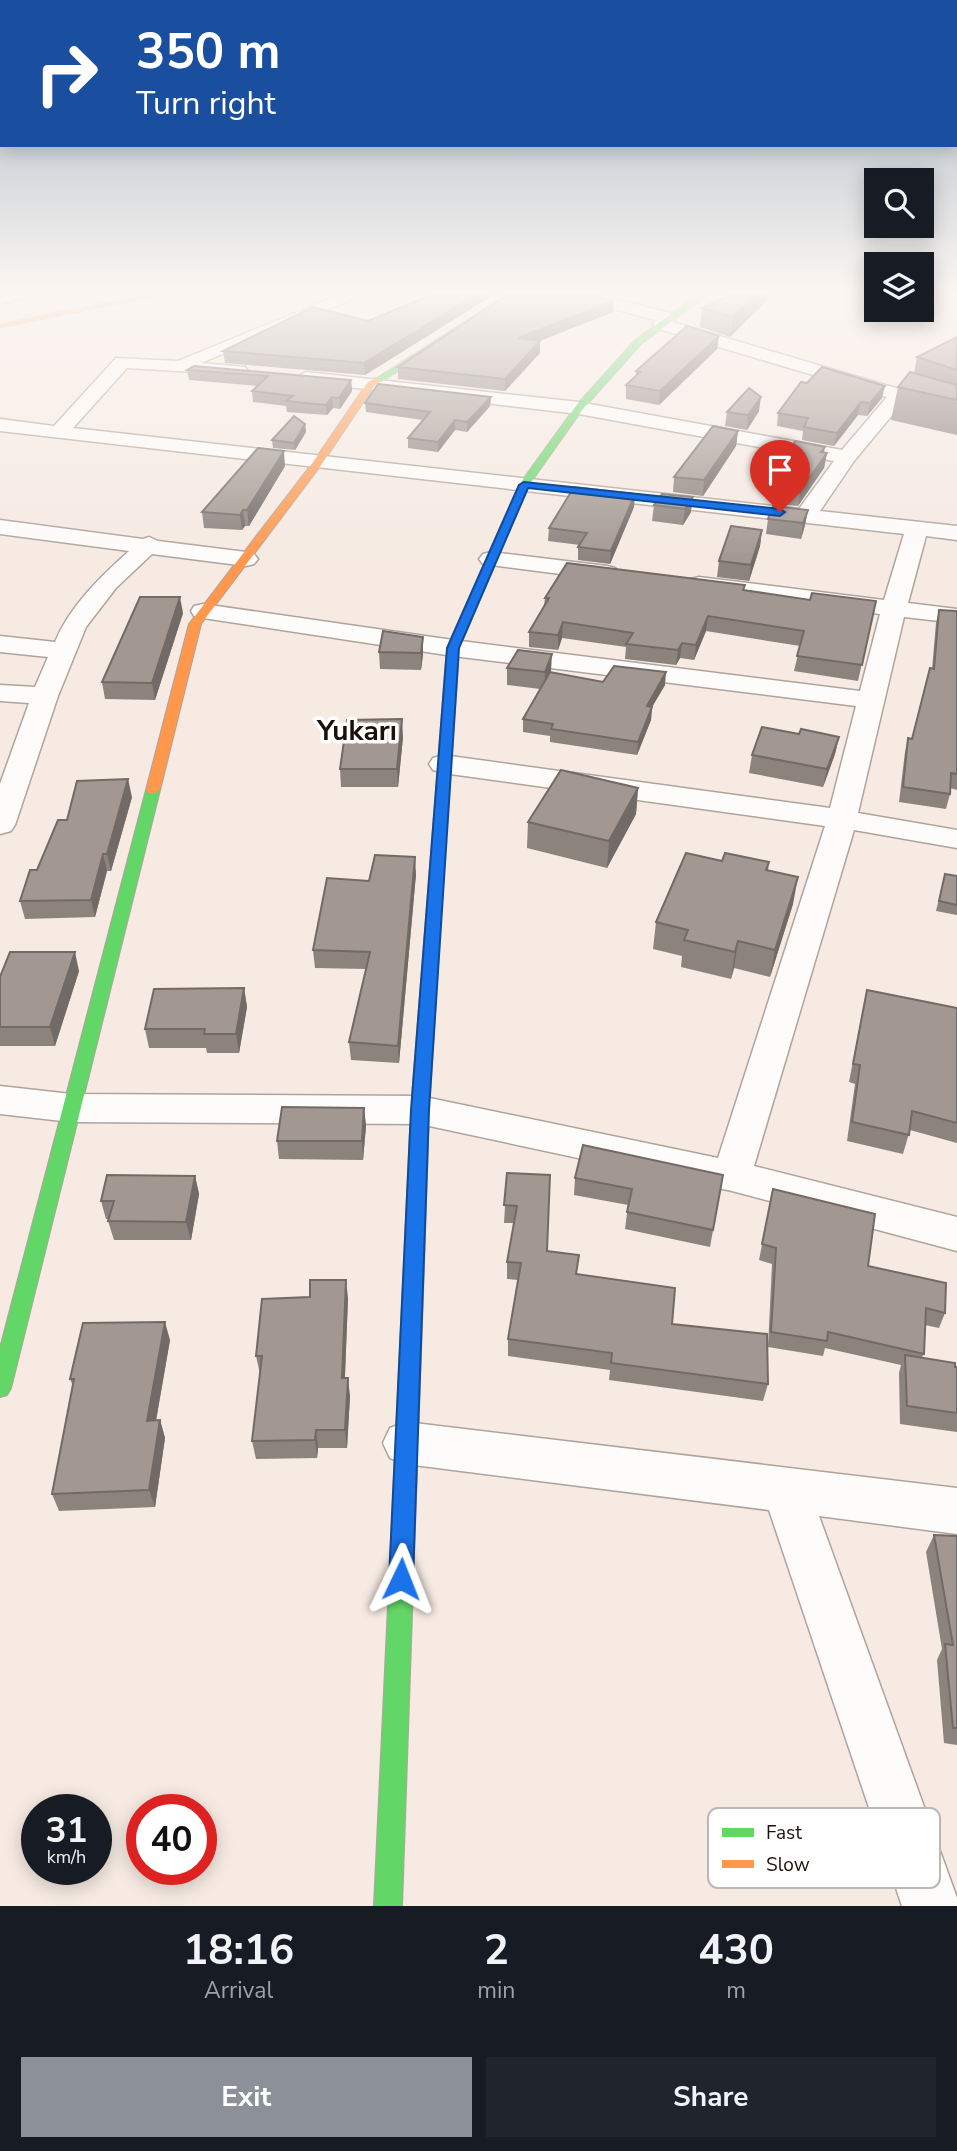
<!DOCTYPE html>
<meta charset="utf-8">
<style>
:root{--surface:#171b24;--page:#20242c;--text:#f1f3f6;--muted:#9ea1a6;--accent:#8c9099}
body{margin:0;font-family:"Nunito Sans",sans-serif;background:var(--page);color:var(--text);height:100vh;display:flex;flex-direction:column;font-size:26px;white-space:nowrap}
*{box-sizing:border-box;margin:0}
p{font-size:23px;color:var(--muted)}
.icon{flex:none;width:38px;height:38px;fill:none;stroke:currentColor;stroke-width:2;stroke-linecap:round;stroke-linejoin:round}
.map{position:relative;height:1906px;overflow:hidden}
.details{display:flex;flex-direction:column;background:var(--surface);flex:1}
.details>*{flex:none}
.hud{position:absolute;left:0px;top:0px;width:957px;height:147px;box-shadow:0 4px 18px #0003;background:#1a4fa0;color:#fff;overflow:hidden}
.buttons{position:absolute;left:864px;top:168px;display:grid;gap:14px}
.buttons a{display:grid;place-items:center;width:70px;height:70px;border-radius:0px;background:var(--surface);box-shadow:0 4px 18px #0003;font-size:35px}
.speed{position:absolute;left:21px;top:1794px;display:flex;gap:14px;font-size:35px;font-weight:700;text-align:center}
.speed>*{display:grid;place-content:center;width:91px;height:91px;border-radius:50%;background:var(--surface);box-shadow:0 4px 18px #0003;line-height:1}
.speed small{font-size:18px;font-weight:400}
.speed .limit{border:10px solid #d22;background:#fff;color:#111}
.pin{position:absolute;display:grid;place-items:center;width:60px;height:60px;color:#fff;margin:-72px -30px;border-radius:50% 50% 50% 0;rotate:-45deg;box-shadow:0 0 7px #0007}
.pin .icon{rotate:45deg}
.me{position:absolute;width:77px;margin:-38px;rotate:2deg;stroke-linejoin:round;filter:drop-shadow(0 0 5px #0008)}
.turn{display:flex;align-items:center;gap:24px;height:147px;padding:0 21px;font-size:32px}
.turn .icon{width:91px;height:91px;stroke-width:2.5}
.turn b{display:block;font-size:49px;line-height:60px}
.eta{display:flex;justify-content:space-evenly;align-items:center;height:119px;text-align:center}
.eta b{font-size:42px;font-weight:700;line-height:49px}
.button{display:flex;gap:14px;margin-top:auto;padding:14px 21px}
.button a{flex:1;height:80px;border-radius:0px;background:var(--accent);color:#fff;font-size:28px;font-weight:700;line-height:80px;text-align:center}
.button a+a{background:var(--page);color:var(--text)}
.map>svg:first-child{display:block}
</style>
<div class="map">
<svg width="957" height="1906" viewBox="0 0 957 1906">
<rect width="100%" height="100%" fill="#f6eae2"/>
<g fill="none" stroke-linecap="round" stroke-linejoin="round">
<!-- stream -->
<polyline stroke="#ddac85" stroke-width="5" points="0,326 153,295"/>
<!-- street casing -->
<g stroke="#aea49c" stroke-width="3">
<g id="street">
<polygon points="0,295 27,295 25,298 0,304"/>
<polygon points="339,295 362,295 201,363 245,367 248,371 245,375 127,368 73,428 799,509 834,461 579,414 306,382 297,377 306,372 579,402 842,450 887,397 655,328 653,324 656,320 572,298 570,295 599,295 674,314 676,318 672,322 957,406 957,418 903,402 854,461 820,511 957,526 957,540 926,536 908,603 957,609 957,623 904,617 858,813 957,830 957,848 854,830 754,1166 957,1217 957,1251 732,1191 420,1124 71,1122 0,1114 0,1086 71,1094 420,1096 718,1158 825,826 443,773 433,770 429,764 433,758 443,755 830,808 856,706 453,656 203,618 194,616 191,611 194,606 203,604 453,640 860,691 880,614 699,591 691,589 687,584 691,579 699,577 884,600 904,534 0,431 0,419 54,426 116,358 178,361"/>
<path d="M 0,520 L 143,539 L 149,537 L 158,541 L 246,552 L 254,554 L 258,559 L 254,564 L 246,566 L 152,554 L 116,588 L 86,627 L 58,696 L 15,825 L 11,831 L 0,834 L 0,784 L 29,703 L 0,701 L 0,685 L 35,687 L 48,657 L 0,652 L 0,636 L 55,642 C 70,606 100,577 129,551 L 0,534 Z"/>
<polygon points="491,552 607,566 615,568 619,573 615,578 607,580 483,564 479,559 483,554"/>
<polygon points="406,1422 957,1488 957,1534 819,1516 957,1898 957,1906 902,1906 769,1510 406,1464 390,1458 383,1443 390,1428"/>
</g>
</g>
<!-- fast casing -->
<g stroke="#aea49c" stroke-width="2">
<g id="fast">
<polygon points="506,295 516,295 381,382 374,380"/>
<polygon points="697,295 707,295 641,344 582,410 529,485 459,648 444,868 437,873 432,871 430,868 447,648 519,485 576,406 635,340"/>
<polygon points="153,786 160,790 11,1388 7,1395 0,1397 0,1348 146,790"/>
<polygon points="414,1255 421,1257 424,1263 402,1906 374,1906 404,1263 407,1257"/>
</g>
</g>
<!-- slow casing -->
<g stroke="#aea49c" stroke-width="2">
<g id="slow">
<polygon points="375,378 382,380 374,386 321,465 201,624 160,790 153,794 148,793 146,790 189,624 314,461 368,382"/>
<polygon points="437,863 444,868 429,1110 424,1263 421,1269 414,1271 407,1269 404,1263 411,1110 430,868"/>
</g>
</g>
<!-- street -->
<use href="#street" fill="#fefcfb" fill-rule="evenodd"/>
<!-- fast -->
<use href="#fast" fill="#63d668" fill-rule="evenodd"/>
<!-- slow -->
<use href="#slow" fill="#ff974d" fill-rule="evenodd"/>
</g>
<!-- wall -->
<g fill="#8c837d">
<polygon points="431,295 493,295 365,375 225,363 223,351 368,321"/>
<polygon points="767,300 730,337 700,327 702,308"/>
<polygon points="613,312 540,341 540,353 505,391 398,379 398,367"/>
<polygon points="719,336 717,349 659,405 626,399 626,385 636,376 636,371"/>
<polygon points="957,337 957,435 891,420 898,387 914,373 917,357"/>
<polygon points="187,370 351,380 352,391 340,409 333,408 327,415 287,412 286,406 253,402 252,391 258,386 189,380"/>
<polygon points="807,383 882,398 867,416 858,415 834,446 802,440 803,431 777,426 778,413"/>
<polygon points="491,397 490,406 467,432 455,430 438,452 408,448 408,438 423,420 366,412 365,403"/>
<polygon points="759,411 747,430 725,426 727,412"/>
<polygon points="305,424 306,432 295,450 273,448 272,440"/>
<polygon points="738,431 736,446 703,496 673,492 674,477"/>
<polygon points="824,453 827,453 824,468 798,506 777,504 780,488 775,487 777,472"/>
<polygon points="285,466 249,526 245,526 242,530 204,528 202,512"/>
<polygon points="635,494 634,507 610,564 578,560 578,547 580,545 548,541 549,528"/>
<polygon points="662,494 691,512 683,525 652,521 654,505"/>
<polygon points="808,510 805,525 801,539 766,534 768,519"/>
<polygon points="762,530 760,546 749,581 717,577 719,561"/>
<polygon points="744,590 810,600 876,601 858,681 794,671 800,646 706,631 694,660 680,658 676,665 625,659 626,647 562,638 558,650 529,647 529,632 544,606 545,598"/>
<polygon points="939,610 957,611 957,790 950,788 950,794 946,809 899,802 905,752 908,738 912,739 932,669 936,623"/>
<polygon points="183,613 155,700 105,699 102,682"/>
<polygon points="383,631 423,654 421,670 380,669 379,652"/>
<polygon points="507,668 551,671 551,672 603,682 665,685 652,707 651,720 637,755 550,742 550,736 523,732 523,719 540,689 507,685"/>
<polygon points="799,734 839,737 835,754 823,787 749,773 752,755"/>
<polygon points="403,737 398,787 341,787 340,769"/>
<polygon points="638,788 636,814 607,868 527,848 528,822"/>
<polygon points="132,797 111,871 107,871 95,917 25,919 20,901 67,820"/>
<polygon points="722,861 769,862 768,871 793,904 770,977 734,968 731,979 681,967 682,956 653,949 656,922"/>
<polygon points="416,874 399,1063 351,1060 349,1042 366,969 315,968 313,950 369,881"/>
<polygon points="945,874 957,876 957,915 936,911"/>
<polygon points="79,971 55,1046 0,1046 0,977"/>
<polygon points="244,988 247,1007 239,1053 207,1053 206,1048 149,1048 145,1029"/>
<polygon points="867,990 957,1008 957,1143 910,1130 903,1154 847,1141 855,1084 849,1082 863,1008"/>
<polygon points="364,1108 366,1126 363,1160 279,1159 277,1141"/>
<polygon points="507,1173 547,1251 577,1274 672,1324 768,1384 763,1401 609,1380 610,1370 508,1356 508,1339 518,1280 507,1279 507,1262 514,1223 504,1223"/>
<polygon points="723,1175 710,1247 625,1229 628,1205 574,1195 575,1178"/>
<polygon points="195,1176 199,1194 191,1240 114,1240 108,1221 109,1219 106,1219 101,1201"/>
<polygon points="773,1189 868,1266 945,1313 939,1328 925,1325 924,1354 922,1357 957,1367 957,1432 900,1424 899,1373 901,1365 825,1348 823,1356 768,1347 772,1264 759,1260"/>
<polygon points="348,1298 345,1378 350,1396 347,1448 318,1448 317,1458 256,1459 252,1441 260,1374 256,1356"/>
<polygon points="170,1340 156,1420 160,1420 165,1438 155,1507 59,1511 52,1494 73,1386 70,1379"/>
<polygon points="934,1535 957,1536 957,1745 944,1743 937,1660 942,1649 926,1552"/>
</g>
<!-- shaded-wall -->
<g fill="#726a66">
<polygon points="475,295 493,295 365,375 364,363"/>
<polygon points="756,295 768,295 767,300 730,337 733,317"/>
<polygon points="614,301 613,312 518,349 518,338"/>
<polygon points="719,336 717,349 659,405 660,391"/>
<polygon points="540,341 540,353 505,391 505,379"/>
<polygon points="351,380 352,391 340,409 339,398"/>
<polygon points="885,386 882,398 867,416 870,403"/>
<polygon points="332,397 333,408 327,415 326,405"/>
<polygon points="491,397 490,406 467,432 467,422"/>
<polygon points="761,397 759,411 747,430 748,415"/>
<polygon points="861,402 858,415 834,446 837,433"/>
<polygon points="455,420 455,430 438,452 438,442"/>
<polygon points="305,424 306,432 295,450 294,443"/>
<polygon points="738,431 736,446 703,496 704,480"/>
<polygon points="825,447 823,458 827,453 824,468 798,506 800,491 821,452"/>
<polygon points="284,451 285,466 249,526 247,510"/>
<polygon points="635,494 634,507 610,564 611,551"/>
<polygon points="693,497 691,512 683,525 685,509"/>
<polygon points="243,510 245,526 242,530 240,515"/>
<polygon points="808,510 805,525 801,539 803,523"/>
<polygon points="762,530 760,546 749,581 751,565"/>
<polygon points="180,597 183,613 155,700 152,683"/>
<polygon points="708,616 706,631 694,660 696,645"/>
<polygon points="563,622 562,638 558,650 558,635"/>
<polygon points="423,637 423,654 421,670 421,653"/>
<polygon points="682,643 680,658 676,665 678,650"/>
<polygon points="552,654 551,671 545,689 545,672"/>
<polygon points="666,672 665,685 652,707 651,720 637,755 638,742 647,706"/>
<polygon points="402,719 403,737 398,787 397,769"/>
<polygon points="839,737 835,754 823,787 827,769"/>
<polygon points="128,779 132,797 111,871 107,854"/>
<polygon points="638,788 636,814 607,868 609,841"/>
<polygon points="103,854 107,871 95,917 91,900"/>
<polygon points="415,857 416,874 399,1063 398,1046"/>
<polygon points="798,877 793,904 770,977 775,950"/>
<polygon points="738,941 734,968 731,979 735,952"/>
<polygon points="75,952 79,971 55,1046 50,1027"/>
<polygon points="244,988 247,1007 239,1053 236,1034"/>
<polygon points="364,1108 366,1126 363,1160 362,1141"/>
<polygon points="195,1176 199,1194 191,1240 186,1222"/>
<polygon points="346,1280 348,1298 344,1396 342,1378"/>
<polygon points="165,1322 170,1340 153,1438 147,1421"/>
<polygon points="348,1378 350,1396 347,1448 345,1430"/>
<polygon points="160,1420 165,1438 155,1507 149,1490"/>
<polygon points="316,1430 318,1448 317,1458 315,1440"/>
</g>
<!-- building -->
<g fill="#a39891" stroke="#726a66" stroke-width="2">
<polygon points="431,295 475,295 364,363 223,351 313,307 368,321"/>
<polygon points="507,295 594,295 614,301 518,338 540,341 505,379 398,367"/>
<polygon points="731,295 756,295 733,317 702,308"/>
<polygon points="687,326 719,336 660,391 626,385 640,372 636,371"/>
<polygon points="957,337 957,370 917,357"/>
<polygon points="194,366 351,380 339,398 332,397 326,405 286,401 293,396 252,391 268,376 187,370"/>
<polygon points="822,367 885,386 870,403 861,402 837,433 804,427 808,418 778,413 801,382 807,383"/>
<polygon points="910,372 957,385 957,400 898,387"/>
<polygon points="378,384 491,397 467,422 455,420 438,442 408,438 430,412 365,403"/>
<polygon points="749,388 761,397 748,415 727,412"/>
<polygon points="294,416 305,424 294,443 272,440"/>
<polygon points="713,426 738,431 704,480 674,477"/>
<polygon points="795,441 825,447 821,452 827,453 800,491 780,489 785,473 777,472"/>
<polygon points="258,448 284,451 247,510 243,510 240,515 202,512"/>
<polygon points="574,487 635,494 611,551 578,547 587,533 549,528"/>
<polygon points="662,494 693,497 685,509 654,505"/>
<polygon points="773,506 808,510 803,523 768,519"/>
<polygon points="731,526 762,530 751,565 719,561"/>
<polygon points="567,563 745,585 743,590 810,600 812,593 876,601 862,665 797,656 804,631 708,616 696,645 682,643 678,650 626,644 633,633 563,622 558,635 529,632 549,598 545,598"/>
<polygon points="140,597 180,597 152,683 102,682"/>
<polygon points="939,610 957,611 957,774 951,773 950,794 903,787 908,738 912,739 930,668 934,669"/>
<polygon points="383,631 423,637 421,653 379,652"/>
<polygon points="518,650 552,654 545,672 507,668"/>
<polygon points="614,666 666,672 647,706 652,707 638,742 551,729 553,724 523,719 550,672 603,682"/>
<polygon points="402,719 397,769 340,769 347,720"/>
<polygon points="762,727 799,734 801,729 839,737 827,769 752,755"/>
<polygon points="561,770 638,788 609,841 528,822"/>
<polygon points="128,779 107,854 103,854 91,900 20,901 30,870 37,870 58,820 67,820 77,781"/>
<polygon points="686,853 722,861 725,853 769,862 766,870 798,877 775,950 738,941 735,952 684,940 688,930 656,922"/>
<polygon points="375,855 415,857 398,1046 349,1042 370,952 313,950 327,878 369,881"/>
<polygon points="945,874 957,876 957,905 939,901"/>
<polygon points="10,952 75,952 50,1027 0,1027 0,977"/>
<polygon points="244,988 236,1034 204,1034 205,1029 145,1029 154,989"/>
<polygon points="867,990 957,1008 957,1123 912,1111 909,1135 852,1122 860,1065 853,1064"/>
<polygon points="282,1107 364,1108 362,1141 277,1141"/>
<polygon points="583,1145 723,1175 713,1230 627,1212 632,1189 575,1178"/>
<polygon points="507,1173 550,1175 547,1251 579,1255 576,1274 675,1288 672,1324 767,1334 768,1384 611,1363 612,1353 508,1339 521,1263 507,1262 517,1206 504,1205"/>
<polygon points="107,1175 195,1176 186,1222 108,1221 114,1201 101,1201"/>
<polygon points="773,1189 875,1214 868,1266 946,1283 945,1313 926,1308 924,1354 828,1332 827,1341 771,1332 776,1248 762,1244"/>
<polygon points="310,1280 346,1280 342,1378 348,1378 345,1430 316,1430 315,1440 252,1441 262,1356 256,1356 262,1299 310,1297"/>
<polygon points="165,1322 147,1421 160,1420 149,1490 52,1494 74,1379 70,1379 83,1323"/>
<polygon points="905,1355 955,1363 955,1367 957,1367 957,1413 907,1406"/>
<polygon points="934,1535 957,1536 957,1728 953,1728 945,1644 953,1645"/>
</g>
<!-- sky -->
<linearGradient id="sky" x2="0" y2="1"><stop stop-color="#a3b1c0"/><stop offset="0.52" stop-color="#fbf6f2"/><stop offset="1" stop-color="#fbf6f2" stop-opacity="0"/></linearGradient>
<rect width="957" height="562" fill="url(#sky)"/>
<!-- route -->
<polygon fill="#1a73e8" stroke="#114b97" stroke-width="2" points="524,482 780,509 785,512 780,516 528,488 459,648 429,1110 413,1579 409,1588 401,1591 393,1588 389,1579 411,1110 447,648 519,485"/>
<g text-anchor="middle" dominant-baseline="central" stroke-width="7" stroke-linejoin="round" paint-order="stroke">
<!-- district labels -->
<g font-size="28" font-weight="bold" fill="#1c1108" stroke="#fff">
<text x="357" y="731">Yukarı</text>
</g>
</g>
<!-- legend -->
<rect x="708" y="1808" width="232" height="80" rx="10" fill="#fff" stroke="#bbb8b5" stroke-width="2"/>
<rect x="722" y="1828" width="32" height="9" fill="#63d668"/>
<rect x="722" y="1860" width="32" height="8" fill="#ff974d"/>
<g font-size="19" fill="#1c1108">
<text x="766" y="1839">Fast</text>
<text x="766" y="1871">Slow</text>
</g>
</svg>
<div class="buttons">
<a><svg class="icon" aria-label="search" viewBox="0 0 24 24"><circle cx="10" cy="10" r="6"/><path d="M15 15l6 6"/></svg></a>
<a><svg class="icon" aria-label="layers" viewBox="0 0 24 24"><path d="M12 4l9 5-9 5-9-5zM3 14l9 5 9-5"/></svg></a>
</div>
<div class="speed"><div>31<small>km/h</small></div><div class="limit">40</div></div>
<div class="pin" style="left:780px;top:512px;background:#d93025"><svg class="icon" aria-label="arrive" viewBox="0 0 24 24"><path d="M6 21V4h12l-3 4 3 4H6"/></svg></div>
<svg class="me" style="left:401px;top:1579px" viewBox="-20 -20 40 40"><path d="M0-17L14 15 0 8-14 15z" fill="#1a73e8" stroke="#fff" stroke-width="4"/></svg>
<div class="hud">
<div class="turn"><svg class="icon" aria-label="right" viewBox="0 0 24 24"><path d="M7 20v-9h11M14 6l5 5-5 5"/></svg><div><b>350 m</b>Turn right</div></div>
</div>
</div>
<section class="details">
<div class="eta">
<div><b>18:16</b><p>Arrival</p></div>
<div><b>2</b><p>min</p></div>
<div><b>430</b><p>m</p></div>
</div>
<div class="button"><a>Exit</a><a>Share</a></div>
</section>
